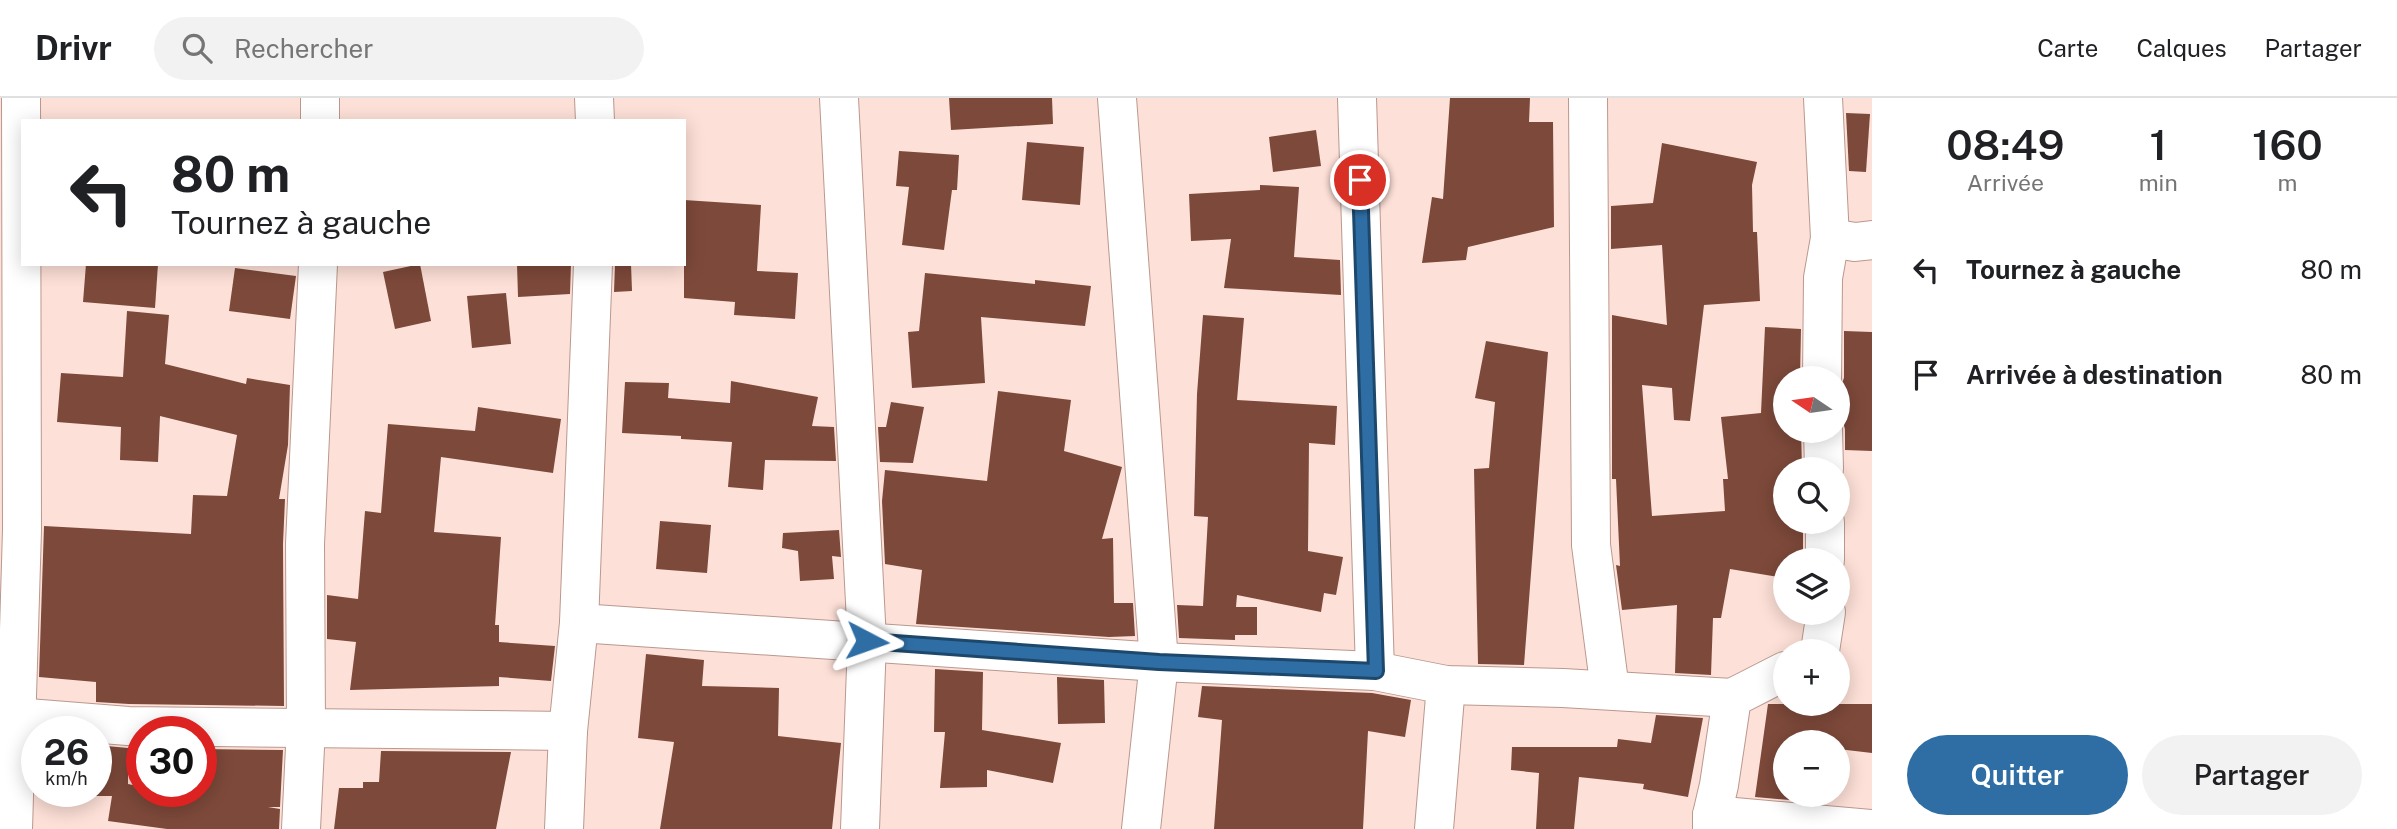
<!DOCTYPE html>
<html lang="fr">
<meta charset="utf-8">
<style>
:root{--surface:#fff;--page:#f2f2f2;--text:#202124;--muted:#757577;--line:#e0e0e0;--accent:#2e6ea5}
body{margin:0;font-family:"Public Sans",sans-serif;background:var(--page);color:var(--text);height:100vh;display:flex;flex-direction:column;font-size:26px;white-space:nowrap}
*{box-sizing:border-box;margin:0}
p{font-size:23px;color:var(--muted)}
.icon{flex:none;width:38px;height:38px;fill:none;stroke:currentColor;stroke-width:2;stroke-linecap:round;stroke-linejoin:round}
.map{position:relative;flex:1;overflow:hidden}
.sheet{display:flex;flex-direction:column;background:var(--surface);width:525px}
.sheet>*{flex:none}
.guide{position:absolute;left:21px;top:21px;width:665px;height:147px;border-radius:0px;box-shadow:0 4px 18px #0003;background:#fff;color:var(--text);overflow:hidden}
.needle{width:46px;rotate:283deg}
.tools{position:absolute;left:1773px;top:268px;display:grid;gap:14px}
.tools a{display:grid;place-items:center;width:77px;height:77px;border-radius:50%;background:var(--surface);box-shadow:0 4px 18px #0003;font-size:35px}
.speed{position:absolute;left:21px;top:618px;display:flex;gap:14px;font-size:35px;font-weight:700;text-align:center}
.speed>*{display:grid;place-content:center;width:91px;height:91px;border-radius:50%;background:var(--surface);box-shadow:0 4px 18px #0003;line-height:1}
.speed small{font-size:18px;font-weight:400}
.speed .limit{border:10px solid #d22;background:#fff;color:#111}
.pin{position:absolute;display:grid;place-items:center;width:60px;height:60px;color:#fff;margin:-30px;border:4px solid #fff;border-radius:50%;box-shadow:0 2px 7px #0007}
.me{position:absolute;width:77px;margin:-38px;rotate:94deg;stroke-linejoin:round;filter:drop-shadow(0 0 5px #0008)}
.turn{display:flex;align-items:center;gap:24px;height:147px;padding:0 35px;font-size:32px}
.turn .icon{width:91px;height:91px;stroke-width:2.5}
.turn b{display:block;font-size:49px;line-height:60px}
.eta{display:flex;justify-content:space-evenly;align-items:center;height:119px;text-align:center}
.eta b{font-size:42px;font-weight:600;line-height:49px}
.action{display:flex;gap:14px;margin-top:auto;padding:14px 35px}
.action a{flex:1;height:80px;border-radius:42px;background:var(--accent);color:#fff;font-size:28px;font-weight:600;line-height:80px;text-align:center}
.action a+a{background:var(--page);color:var(--text)}
ul{padding:0;list-style:none}
li{display:flex;align-items:center;gap:21px;height:105px;padding:0 35px}
li div{flex:1}
li b{display:block;font-size:26px}
li em{font-style:normal}
header{display:flex;align-items:center;gap:42px;box-sizing:border-box;height:98px;padding:0 35px;background:var(--surface);border-bottom:2px solid var(--line)}
header strong{font-size:33px}
nav{display:flex;gap:38px;margin-inline-start:auto;font-size:24px}
.search{width:490px;height:63px;background:var(--page);display:flex;align-items:center;gap:18px;box-sizing:border-box;padding:0 24px;border-radius:38px;color:var(--muted);font-size:26px}
main{display:flex;flex:1;min-height:0}
.map>svg:first-child{display:block}
</style>
<header>
<strong>Drivr</strong>
<div class="search"><svg class="icon" aria-label="search" viewBox="0 0 24 24"><circle cx="10" cy="10" r="6"/><path d="M15 15l6 6"/></svg>Rechercher</div>
<nav><a>Carte</a><a>Calques</a><a>Partager</a></nav>
</header>
<main>
<div class="map">
<svg width="1872" height="731" viewBox="0 0 1872 731">
<rect width="100%" height="100%" fill="#fde0d7"/>
<!-- building -->
<g fill="#7d493a">
<polygon points="949,0 1052,0 1053,26 951,32"/>
<polygon points="1450,0 1530,0 1529,24 1553,24 1554,129 1468,149 1466,162 1422,165 1432,99 1443,101"/>
<polygon points="1846,15 1870,16 1866,74 1849,73"/>
<polygon points="1316,32 1321,68 1273,74 1269,39"/>
<polygon points="1027,44 1084,49 1080,107 1022,102"/>
<polygon points="1662,45 1757,64 1752,87 1753,134 1757,134 1760,203 1704,207 1690,323 1674,322 1672,290 1642,287 1652,418 1725,413 1723,381 1728,381 1721,319 1761,315 1765,229 1801,231 1800,280 1785,280 1785,332 1801,332 1802,370 1785,371 1785,424 1803,426 1803,462 1785,462 1785,480 1730,471 1721,520 1713,520 1711,577 1675,575 1677,507 1622,512 1616,467 1620,468 1616,381 1612,381 1612,217 1667,227 1662,147 1611,151 1611,108 1653,105"/>
<polygon points="899,53 959,57 957,92 952,92 944,152 902,147 909,89 896,88"/>
<polygon points="1260,87 1299,89 1294,159 1340,162 1341,197 1224,190 1231,141 1191,143 1189,96 1260,92"/>
<polygon points="684,102 761,107 757,173 798,175 795,221 734,217 735,204 684,200"/>
<polygon points="86,166 158,166 155,210 83,204"/>
<polygon points="420,166 431,223 395,231 383,174"/>
<polygon points="517,166 571,166 570,196 518,199"/>
<polygon points="615,166 631,166 632,193 614,194"/>
<polygon points="235,170 296,178 290,221 229,213"/>
<polygon points="925,175 1035,186 1035,182 1091,188 1085,228 981,219 985,285 912,290 908,234 919,233"/>
<polygon points="506,195 511,246 472,250 467,198"/>
<polygon points="127,213 169,217 165,266 246,286 247,280 290,287 288,347 279,401 285,401 283,446 284,608 129,606 96,604 96,584 39,579 44,428 191,436 193,397 227,398 237,337 160,318 158,364 120,362 121,329 57,324 61,275 123,279"/>
<polygon points="1203,217 1244,220 1237,302 1337,308 1335,347 1309,345 1308,453 1343,459 1336,497 1324,495 1321,514 1237,497 1236,509 1257,509 1257,537 1235,537 1235,542 1179,540 1177,507 1203,508 1208,419 1194,418 1197,296"/>
<polygon points="1844,233 1872,234 1872,353 1845,352 1845,331 1842,321 1838,317 1838,295 1844,280"/>
<polygon points="1486,243 1548,254 1524,567 1478,566 1474,371 1489,370 1495,304 1475,300"/>
<polygon points="731,283 818,299 812,328 834,329 836,363 765,362 763,392 728,389 732,344 681,341 681,338 622,335 625,284 669,285 668,300 730,305"/>
<polygon points="998,293 1071,302 1064,353 1122,369 1102,441 1113,440 1114,505 1133,505 1135,538 1109,539 916,526 922,472 885,466 882,403 885,372 987,383"/>
<polygon points="891,304 924,309 913,365 880,364 878,329 886,329"/>
<polygon points="478,309 561,321 553,375 441,359 434,434 501,439 495,527 499,527 499,544 555,548 551,583 499,579 499,588 350,592 356,544 327,541 327,497 358,501 365,413 381,415 388,326 475,333"/>
<polygon points="660,423 711,427 707,475 656,471"/>
<polygon points="839,432 841,459 832,458 834,481 800,483 798,453 782,450 783,435"/>
<polygon points="646,556 704,562 702,588 779,590 778,638 841,645 832,731 660,731 674,644 638,640"/>
<polygon points="935,571 983,574 982,632 1061,645 1053,685 987,672 987,689 940,690 945,634 934,634"/>
<polygon points="1057,579 1104,582 1105,625 1058,626"/>
<polygon points="1202,588 1372,595 1411,602 1405,639 1368,633 1363,731 1214,731 1222,622 1198,619"/>
<polygon points="1768,606 1872,606 1872,655 1838,651 1838,644 1785,644 1785,696 1814,696 1813,704 1755,699"/>
<polygon points="1656,617 1703,620 1688,699 1643,691 1644,686 1579,679 1574,731 1536,731 1539,675 1511,672 1512,649 1617,649 1618,641 1651,645"/>
<polygon points="96,647 128,650 128,686 142,689 142,693 169,693 201,698 201,651 283,652 280,709 268,709 280,711 279,731 167,731 108,723 112,698 96,698"/>
<polygon points="381,653 511,654 496,731 334,731 339,690 363,690 363,684 379,684"/>
</g>
<g fill="none" stroke-linecap="round" stroke-linejoin="round">
<!-- minor casing -->
<g stroke="#ba988e" stroke-width="40">
<g id="minor">
<polyline points="320,0 320,23"/>
<polyline points="594,0 595,23"/>
<polyline points="839,0 867,543 860,731"/>
<polyline points="1117,0 1159,564 1141,731"/>
<polyline points="1357,0 1375,573"/>
<polyline points="1588,0 1591,447 1610,592"/>
<polyline points="1830,140 1855,144 1872,142"/>
<polyline points="1822,280 1823,180 1830,140 1823,0"/>
<polyline points="1823,332 1824,371"/>
<polyline points="1825,424 1825,462"/>
<polyline points="579,525 1159,564 1375,573 1446,587 1563,590 1732,600"/>
<polyline points="1820,553 1826,514"/>
<polyline points="15,619 128,628 568,633"/>
<polyline points="1712,717 1871,731"/>
<polyline points="13,731 22,432 21,0"/>
<polyline points="301,731 306,629 305,446 318,166"/>
<polyline points="564,731 568,633 579,525 593,166"/>
<polyline points="1434,731 1446,587"/>
<polyline points="1712,731 1712,717 1719,687 1732,600 1785,573"/>
</g>
</g>
<!-- minor -->
<use href="#minor" stroke="#fff" stroke-width="38"/>
</g>
<g fill="none" stroke-linecap="round" stroke-linejoin="round">
<!-- route casing -->
<g stroke="#1e486b" stroke-width="18">
<polyline id="route" points="867,543 1159,564 1376,573 1360,82"/>
</g>
<!-- route -->
<use href="#route" stroke="#2e6ea5" stroke-width="12"/>
</g>
</svg>
<div class="tools">
<a><svg class="needle" viewBox="-14 -14 28 28"><path d="M0-13l5 13h-10z" fill="#e53935"/><path d="M0 13l5-13h-10z" fill="#757577"/></svg></a>
<a><svg class="icon" aria-label="search" viewBox="0 0 24 24"><circle cx="10" cy="10" r="6"/><path d="M15 15l6 6"/></svg></a>
<a><svg class="icon" aria-label="layers" viewBox="0 0 24 24"><path d="M12 4l9 5-9 5-9-5zM3 14l9 5 9-5"/></svg></a>
<a>+</a>
<a>−</a>
</div>
<div class="speed"><div>26<small>km/h</small></div><div class="limit">30</div></div>
<div class="pin" style="left:1360px;top:82px;background:#d93025"><svg class="icon" aria-label="arrive" viewBox="0 0 24 24"><path d="M6 21V4h12l-3 4 3 4H6"/></svg></div>
<svg class="me" style="left:867px;top:543px" viewBox="-20 -20 40 40"><path d="M0-17L14 15 0 8-14 15z" fill="#2e6ea5" stroke="#fff" stroke-width="4"/></svg>
<div class="guide">
<div class="turn"><svg class="icon" aria-label="left" viewBox="0 0 24 24"><path d="M17 20v-9H6M10 6l-5 5 5 5"/></svg><div><b>80 m</b>Tournez à gauche</div></div>
</div>
</div>
<section class="sheet">
<div class="eta">
<div><b>08:49</b><p>Arrivée</p></div>
<div><b>1</b><p>min</p></div>
<div><b>160</b><p>m</p></div>
</div>
<ul>
<li><svg class="icon" aria-label="left" viewBox="0 0 24 24"><path d="M17 20v-9H6M10 6l-5 5 5 5"/></svg><div><b>Tournez à gauche</b></div><em>80 m</em></li>
<li><svg class="icon" aria-label="arrive" viewBox="0 0 24 24"><path d="M6 21V4h12l-3 4 3 4H6"/></svg><div><b>Arrivée à destination</b></div><em>80 m</em></li>
</ul>
<div class="action"><a>Quitter</a><a>Partager</a></div>
</section>
</main>
